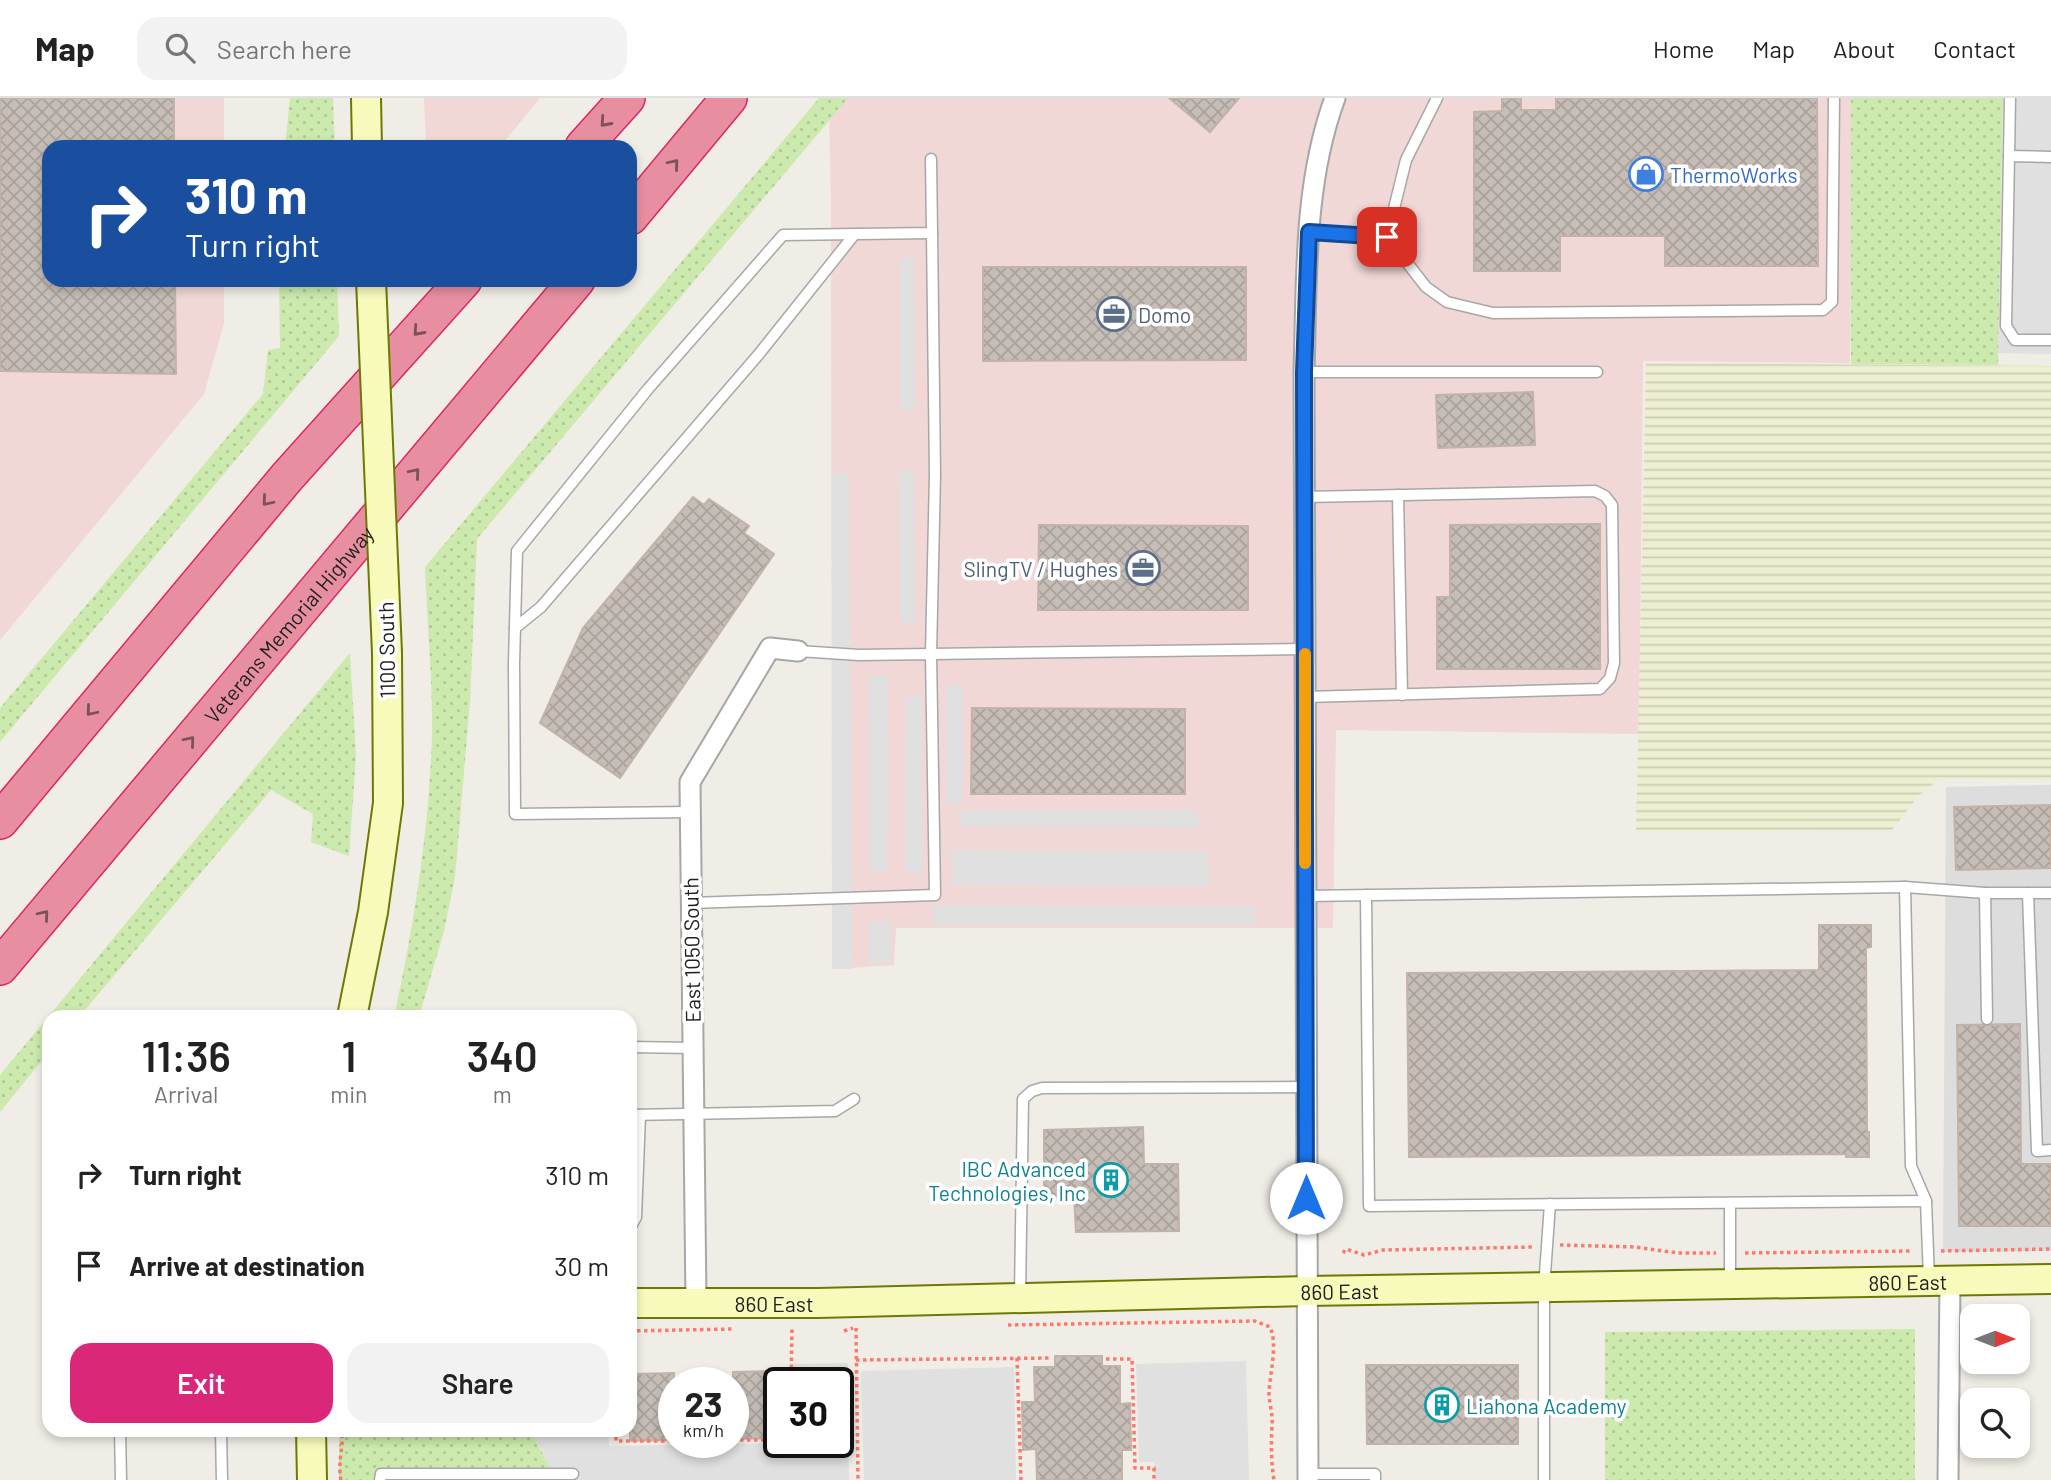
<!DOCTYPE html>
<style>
:root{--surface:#fff;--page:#f2f2f2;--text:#222;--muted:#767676;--line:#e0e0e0;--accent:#db2777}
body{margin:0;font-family:Barlow,sans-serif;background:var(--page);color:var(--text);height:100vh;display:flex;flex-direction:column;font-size:26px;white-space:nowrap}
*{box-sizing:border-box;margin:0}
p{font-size:23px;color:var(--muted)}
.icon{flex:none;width:38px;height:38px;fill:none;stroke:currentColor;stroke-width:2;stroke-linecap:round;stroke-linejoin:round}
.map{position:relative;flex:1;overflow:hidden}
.details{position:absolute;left:42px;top:912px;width:595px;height:427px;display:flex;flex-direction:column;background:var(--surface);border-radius:21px;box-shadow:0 4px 10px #0003}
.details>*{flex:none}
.top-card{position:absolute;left:42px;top:42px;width:595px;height:147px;border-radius:21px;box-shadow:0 4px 10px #0003;background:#1a4fa0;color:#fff;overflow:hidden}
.needle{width:46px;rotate:90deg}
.controls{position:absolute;left:1960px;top:1206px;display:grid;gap:14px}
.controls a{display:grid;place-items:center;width:70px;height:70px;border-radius:14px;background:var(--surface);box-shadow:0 4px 10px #0003;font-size:35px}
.speed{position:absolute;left:658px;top:1269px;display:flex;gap:14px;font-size:35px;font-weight:700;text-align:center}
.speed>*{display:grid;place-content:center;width:91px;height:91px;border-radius:50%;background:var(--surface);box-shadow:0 4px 10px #0003;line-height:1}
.speed small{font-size:18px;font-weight:400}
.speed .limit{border:4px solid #111;border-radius:10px;background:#fff;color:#111}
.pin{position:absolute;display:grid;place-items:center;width:60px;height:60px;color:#fff;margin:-30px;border-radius:14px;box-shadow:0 4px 10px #0006}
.me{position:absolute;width:77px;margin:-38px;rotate:0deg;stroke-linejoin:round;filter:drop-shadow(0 0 5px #0008)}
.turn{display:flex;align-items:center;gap:24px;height:147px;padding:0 28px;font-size:32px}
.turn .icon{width:91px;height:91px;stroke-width:2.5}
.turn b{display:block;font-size:49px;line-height:60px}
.eta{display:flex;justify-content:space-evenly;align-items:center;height:119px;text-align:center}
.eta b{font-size:42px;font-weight:600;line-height:49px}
.action{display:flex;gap:14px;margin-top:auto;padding:14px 28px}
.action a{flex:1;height:80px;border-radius:21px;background:var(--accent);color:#fff;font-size:28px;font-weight:600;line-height:80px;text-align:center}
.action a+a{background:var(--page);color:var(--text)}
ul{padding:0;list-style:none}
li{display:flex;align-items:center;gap:21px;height:91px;padding:0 28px}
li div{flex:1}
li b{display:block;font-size:26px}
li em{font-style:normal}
header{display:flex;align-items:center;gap:42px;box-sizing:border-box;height:98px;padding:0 35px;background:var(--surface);border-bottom:2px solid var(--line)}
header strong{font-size:33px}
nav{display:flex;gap:38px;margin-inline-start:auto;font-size:24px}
.search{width:490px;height:63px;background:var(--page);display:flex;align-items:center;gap:18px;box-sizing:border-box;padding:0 24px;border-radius:21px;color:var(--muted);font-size:26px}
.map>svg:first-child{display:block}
</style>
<header>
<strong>Map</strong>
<div class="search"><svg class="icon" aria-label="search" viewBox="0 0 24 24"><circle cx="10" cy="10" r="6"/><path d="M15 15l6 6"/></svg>Search here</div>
<nav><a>Home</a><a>Map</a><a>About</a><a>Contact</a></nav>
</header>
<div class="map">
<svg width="2051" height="1382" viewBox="0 0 2051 1382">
<defs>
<pattern id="farmland-rules" width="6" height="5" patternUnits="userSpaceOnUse" patternTransform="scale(1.75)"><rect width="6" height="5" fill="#edefd2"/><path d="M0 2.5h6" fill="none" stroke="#cbcdb4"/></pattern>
<pattern id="grass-dots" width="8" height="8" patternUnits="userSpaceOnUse" patternTransform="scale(1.75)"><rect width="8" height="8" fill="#cceaad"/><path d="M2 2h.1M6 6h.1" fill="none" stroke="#afc895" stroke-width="1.8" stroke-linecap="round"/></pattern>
<pattern id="building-cross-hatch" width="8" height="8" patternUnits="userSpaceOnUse" patternTransform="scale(1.75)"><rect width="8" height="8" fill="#c5bdb6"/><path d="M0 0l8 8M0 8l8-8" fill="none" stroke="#a9a29c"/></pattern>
</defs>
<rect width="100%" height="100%" fill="#f0ede6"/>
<!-- residential -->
<polygon fill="#dedddd" points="2051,687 2051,1153 1943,1154 1946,689"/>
<!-- commercial -->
<g fill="#f1d7d6">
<polygon points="0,0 224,0 224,49 49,49 49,182 224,182 224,225 204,296 0,542"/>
<polygon points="424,0 540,0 500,49 426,49"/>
<polygon points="841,0 1853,0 1850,265 1643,263 1639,636 1336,632 1333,830 896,830 894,867 832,871 831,106 829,14"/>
</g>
<!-- farmland -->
<polygon fill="url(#farmland-rules)" points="1646,265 2051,268 2051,682 1941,680 1918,698 1892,732 1636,735"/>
<!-- grass -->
<g fill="url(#grass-dots)">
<polygon points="290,0 333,0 335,49 285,49"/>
<path d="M 819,0 L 848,0 L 477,441 L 470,604 L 455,779 L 444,833 L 419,919 L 394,919 C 414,827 429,733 432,639 C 433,583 427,525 425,469 Z"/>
<polygon points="1851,0 2003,0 1998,267 1851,266"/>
<polygon points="279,182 337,182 339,238 0,644 0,610 263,296 268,252 280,250"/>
<polygon points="350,555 356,659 349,758 311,744 313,716 271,692 79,919 49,919 49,954 0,1014 0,977"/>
<polygon points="1915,1231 1915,1382 1605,1382 1605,1234"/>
<polygon points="339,1332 533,1332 533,1338 557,1382 339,1382"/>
</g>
<!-- parking -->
<g fill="#e0e0e0">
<polygon points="2004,0 2051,0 2051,256 1998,255"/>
<polygon points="900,160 914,160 915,313 900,313"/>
<polygon points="899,372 914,372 915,525 900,525"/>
<polygon points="832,375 849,375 852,871 832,871"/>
<polygon points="869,577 888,579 887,773 870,774"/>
<polygon points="962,586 962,706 946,706 946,587"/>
<polygon points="922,598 922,775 906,774 906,600"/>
<polygon points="959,712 1198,712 1199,730 960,728"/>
<polygon points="951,752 1208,753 1209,788 952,787"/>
<polygon points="933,807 1255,808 1256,827 933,827"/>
<polygon points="890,823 891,865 868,866 869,824"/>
<polygon points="1246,1263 1249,1382 1155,1382 1154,1364 1139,1364 1136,1266"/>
<polygon points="848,1265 849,1382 557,1382 533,1337 533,1332 608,1332 609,1348 838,1344 838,1284 793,1284 793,1266"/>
<polygon points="1014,1269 1016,1382 864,1382 861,1273"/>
</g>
<!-- building -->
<g fill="url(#building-cross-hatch)" stroke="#c2b3a9" stroke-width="2">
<polygon points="0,0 174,0 174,49 49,49 49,182 175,182 176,276 0,273"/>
<polygon points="1169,0 1239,0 1210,34"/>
<polygon points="1502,0 1521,0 1521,12 1556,12 1556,0 1817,0 1818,168 1665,168 1665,138 1560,138 1560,173 1474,173 1474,14 1502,13"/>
<polygon points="983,169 1246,169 1246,262 983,263"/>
<polygon points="1533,294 1535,347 1438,350 1436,297"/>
<polygon points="693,399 704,407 709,401 749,428 744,435 774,456 620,680 540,625 583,530"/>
<polygon points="1600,426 1600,571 1437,571 1437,499 1450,499 1450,427"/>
<polygon points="1039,427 1248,428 1248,512 1038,512"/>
<polygon points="972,610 1185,611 1185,696 971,696"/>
<polygon points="2051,707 2051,770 1956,772 1954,709"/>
<polygon points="1819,827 1871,827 1871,849 1866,850 1867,1034 1869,1034 1869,1059 1846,1059 1846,1056 1409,1059 1407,875 1819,872"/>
<polygon points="2020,926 2021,1066 2051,1066 2051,1128 1959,1128 1957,927"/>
<polygon points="1143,1029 1144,1066 1178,1066 1179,1133 1076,1134 1074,1099 1044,1098 1044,1032"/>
<polygon points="1055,1258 1102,1258 1102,1268 1120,1268 1120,1306 1130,1305 1131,1352 1122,1352 1122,1382 1037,1382 1036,1351 1023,1352 1022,1304 1035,1304 1034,1269 1055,1269"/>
<polygon points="1366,1267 1518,1267 1518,1346 1367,1346"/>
<polygon points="779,1273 779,1340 733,1341 733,1274"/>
<polygon points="674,1275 674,1342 630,1343 630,1276"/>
</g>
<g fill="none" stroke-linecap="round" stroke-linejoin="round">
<!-- lane casing -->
<g stroke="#a7a7a7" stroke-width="13">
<g id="lane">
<polyline points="2010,0 2006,228 2015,242 2051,242"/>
<polyline points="2009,58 2051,59"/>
<polyline points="1309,134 1387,139 1426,189 1447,204 1493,215 1823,212 1832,204 1834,0"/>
<polyline points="932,135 935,376 931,556 1305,551"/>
<polyline points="1387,139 1406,62 1437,0"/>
<polyline points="1304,274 1597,274"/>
<polyline points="1398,397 1402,597"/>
<polyline points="1305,399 1595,393 1605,398 1612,407 1614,565 1610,580 1600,591 1305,599"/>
<polyline points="515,530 541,509 759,256 854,137"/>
<polyline points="690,714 515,716 514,565 517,453 648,291 783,137 932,135 931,61"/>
<polyline points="1905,789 1985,795"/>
<polyline points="2028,795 2051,795"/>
<polyline points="1366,797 1369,1108 1926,1103"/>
<polyline points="1305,798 1905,789 1911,1068 1926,1103 1929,1180"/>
<polyline points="691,805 935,797 931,556 859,557 798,553"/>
<polyline points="1987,921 1985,795 2028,795 2037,1053 2051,1052"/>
<polyline points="630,949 692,950"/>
<polyline points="630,1017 835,1013 854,1001"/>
<polyline points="1730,1105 1730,1185"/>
<polyline points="630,1130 636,1119 640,1017"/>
<polyline points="1020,1197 1023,1001 1032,993 1042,990 1306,989"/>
<polyline points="120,1332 121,1382"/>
<polyline points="221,1332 222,1382"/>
<polyline points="1308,1376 1375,1376 1375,1382"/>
<polyline points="380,1382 381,1376 573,1376"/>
<polyline points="1544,1382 1544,1190 1550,1106"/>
</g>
</g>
<!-- street casing -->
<g stroke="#a7a7a7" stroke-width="23">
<g id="street">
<polyline points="696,1204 690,684 770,550 798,553"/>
<path d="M 1308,1382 L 1304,274 C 1307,182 1303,87 1335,0"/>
<polyline points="1948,1382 1950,1183"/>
</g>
</g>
<!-- secondary casing -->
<g stroke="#6e7905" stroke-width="32">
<g id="secondary">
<polyline points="366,0 367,49"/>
<polyline points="352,919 373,814 388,705 387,555"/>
<path id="s1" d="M 630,1205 L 818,1205 L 1306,1193 L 2051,1181"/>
<polyline points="311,1332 312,1382"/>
</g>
</g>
<!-- highway casing -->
<g stroke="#db2667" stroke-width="38">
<g id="highway">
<polyline points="583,49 627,0"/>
<polyline points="630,119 729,0"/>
<polyline points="0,723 287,379 464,182"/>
<path id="s2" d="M 0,869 L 577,182"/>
</g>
</g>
<!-- path -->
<g stroke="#fa7a6e" stroke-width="3.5" stroke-dasharray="3.5 3.5" stroke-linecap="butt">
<polyline points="1560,1147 1635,1149 1678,1155 1716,1155"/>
<polyline points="1941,1153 2051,1151"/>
<polyline points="1343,1155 1346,1151 1364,1157 1383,1152 1532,1149"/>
<polyline points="1745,1155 1912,1153"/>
<path d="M 1008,1227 L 1255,1223 L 1270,1229 C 1278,1246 1270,1275 1269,1294 C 1269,1305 1273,1316 1272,1327 C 1271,1346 1271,1363 1274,1382"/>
<polyline points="856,1230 858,1382"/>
<polyline points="630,1233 732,1231"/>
<polyline points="844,1233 853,1230"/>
<polyline points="1017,1260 1021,1382"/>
<polyline points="1106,1261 1132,1261 1135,1370 1154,1370 1154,1382"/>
<polyline points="856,1262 1051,1260"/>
<polyline points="791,1284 792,1230"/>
<polyline points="616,1332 616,1343 674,1343"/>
<polyline points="733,1342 779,1342"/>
<path d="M 341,1382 C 337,1362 345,1348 341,1332"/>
</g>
<!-- lane -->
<use href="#lane" stroke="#fff" stroke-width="10"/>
<!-- street -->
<use href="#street" stroke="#fff" stroke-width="19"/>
<!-- secondary -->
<use href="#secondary" stroke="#f7fabb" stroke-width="28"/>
<!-- highway -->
<use href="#highway" stroke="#e78fa0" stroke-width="35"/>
<!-- secondary-bridge casing -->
<g stroke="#6e7905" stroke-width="32" stroke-linecap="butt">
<polyline id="secondary-bridge" points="371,182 387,555"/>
</g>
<!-- secondary-bridge -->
<use href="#secondary-bridge" stroke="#f7fabb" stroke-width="28"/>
</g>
<!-- one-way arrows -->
<defs><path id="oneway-chevron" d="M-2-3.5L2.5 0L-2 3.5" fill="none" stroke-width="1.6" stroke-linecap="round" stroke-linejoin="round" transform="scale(1.75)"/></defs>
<g stroke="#7a525a">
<use href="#oneway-chevron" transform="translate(605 24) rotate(132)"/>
<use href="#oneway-chevron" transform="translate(674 66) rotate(-50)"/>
<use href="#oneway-chevron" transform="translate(418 233) rotate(132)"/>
<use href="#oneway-chevron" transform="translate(415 375) rotate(-50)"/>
<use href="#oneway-chevron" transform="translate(267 403) rotate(130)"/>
<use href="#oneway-chevron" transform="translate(91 613) rotate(130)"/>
<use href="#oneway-chevron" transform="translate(190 643) rotate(-50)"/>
<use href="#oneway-chevron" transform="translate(44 817) rotate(-50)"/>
</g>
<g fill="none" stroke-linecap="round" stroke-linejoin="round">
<!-- route casing -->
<g stroke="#114b97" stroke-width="18">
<polyline id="route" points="1306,1100 1304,274 1309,134 1387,139"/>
</g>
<!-- route -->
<use href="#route" stroke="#1a73e8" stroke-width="12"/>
<!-- slow -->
<polyline stroke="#f59e0b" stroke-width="12" points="1305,556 1305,765"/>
</g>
<!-- icons -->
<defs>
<g id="shop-ring" transform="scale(1.75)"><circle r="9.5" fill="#fff" stroke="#3f7fe0" stroke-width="1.5"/><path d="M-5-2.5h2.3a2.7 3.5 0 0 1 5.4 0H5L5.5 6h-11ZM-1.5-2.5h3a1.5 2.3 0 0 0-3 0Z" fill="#3f7fe0"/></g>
<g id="office-ring" transform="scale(1.75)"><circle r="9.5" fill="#fff" stroke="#5c6f8a" stroke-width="1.5"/><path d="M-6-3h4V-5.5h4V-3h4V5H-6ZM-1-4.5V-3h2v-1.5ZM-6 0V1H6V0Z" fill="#5c6f8a"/></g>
<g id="building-ring" transform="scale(1.75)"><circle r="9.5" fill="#fff" stroke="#0f9aa8" stroke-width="1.5"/><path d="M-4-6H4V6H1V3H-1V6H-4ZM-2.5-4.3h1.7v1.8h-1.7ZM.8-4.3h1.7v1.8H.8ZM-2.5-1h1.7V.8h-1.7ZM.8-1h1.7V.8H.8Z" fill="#0f9aa8"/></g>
</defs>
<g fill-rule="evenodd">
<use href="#shop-ring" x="1646" y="76"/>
<use href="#office-ring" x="1114" y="216"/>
<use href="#office-ring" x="1143" y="470"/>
<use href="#building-ring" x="1111" y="1082"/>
<use href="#building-ring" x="1442" y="1307"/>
</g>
<g text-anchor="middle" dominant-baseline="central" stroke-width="7" stroke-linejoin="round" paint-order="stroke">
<!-- shop labels -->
<g font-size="21" fill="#366cbe" stroke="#fff" text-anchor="start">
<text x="1670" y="76">ThermoWorks</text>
</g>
<!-- service labels -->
<g font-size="21" fill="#4e5e75" stroke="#fff" text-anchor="start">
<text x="1138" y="216">Domo</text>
<text x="1118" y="470" text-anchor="end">SlingTV / Hughes</text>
</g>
<!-- street labels -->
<g font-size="21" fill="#202020" stroke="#fff">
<text stroke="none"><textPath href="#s2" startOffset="448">Veterans Memorial Highway</textPath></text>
<text transform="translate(386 552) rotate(-91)">1100 South</text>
<text transform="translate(691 852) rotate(-91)">East 1050 South</text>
<text stroke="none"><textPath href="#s1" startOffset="1278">860 East</textPath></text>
<text stroke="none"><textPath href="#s1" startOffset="710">860 East</textPath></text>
<text stroke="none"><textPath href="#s1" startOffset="144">860 East</textPath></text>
</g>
<!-- culture labels -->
<g font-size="21" fill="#0d838f" stroke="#fff" text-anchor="end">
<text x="1086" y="1070">IBC Advanced<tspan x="1086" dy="24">Technologies, Inc</tspan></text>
<text x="1466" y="1307" text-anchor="start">Liahona Academy</text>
</g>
</g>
</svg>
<div class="controls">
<a><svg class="needle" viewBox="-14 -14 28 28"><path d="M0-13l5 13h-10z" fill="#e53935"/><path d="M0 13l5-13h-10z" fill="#767676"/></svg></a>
<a><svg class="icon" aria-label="search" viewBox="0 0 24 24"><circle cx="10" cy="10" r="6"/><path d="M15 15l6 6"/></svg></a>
</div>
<div class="speed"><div>23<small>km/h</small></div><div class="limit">30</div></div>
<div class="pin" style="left:1387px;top:139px;background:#d93025"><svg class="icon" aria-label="arrive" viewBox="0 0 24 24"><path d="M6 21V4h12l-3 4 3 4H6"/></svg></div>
<svg class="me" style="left:1306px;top:1100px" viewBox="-20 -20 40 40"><circle r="19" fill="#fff"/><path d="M0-13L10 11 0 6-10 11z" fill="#1a73e8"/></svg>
<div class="top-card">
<div class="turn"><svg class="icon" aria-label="right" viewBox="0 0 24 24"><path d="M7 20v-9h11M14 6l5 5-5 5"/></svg><div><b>310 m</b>Turn right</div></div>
</div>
<section class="details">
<div class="eta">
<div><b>11:36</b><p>Arrival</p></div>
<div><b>1</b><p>min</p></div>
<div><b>340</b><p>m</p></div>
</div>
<ul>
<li><svg class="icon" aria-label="right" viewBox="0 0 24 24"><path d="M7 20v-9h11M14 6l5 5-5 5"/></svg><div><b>Turn right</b></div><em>310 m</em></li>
<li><svg class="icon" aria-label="arrive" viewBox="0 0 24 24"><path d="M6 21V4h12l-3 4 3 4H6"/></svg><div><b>Arrive at destination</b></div><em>30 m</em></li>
</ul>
<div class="action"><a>Exit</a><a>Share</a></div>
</section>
</div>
